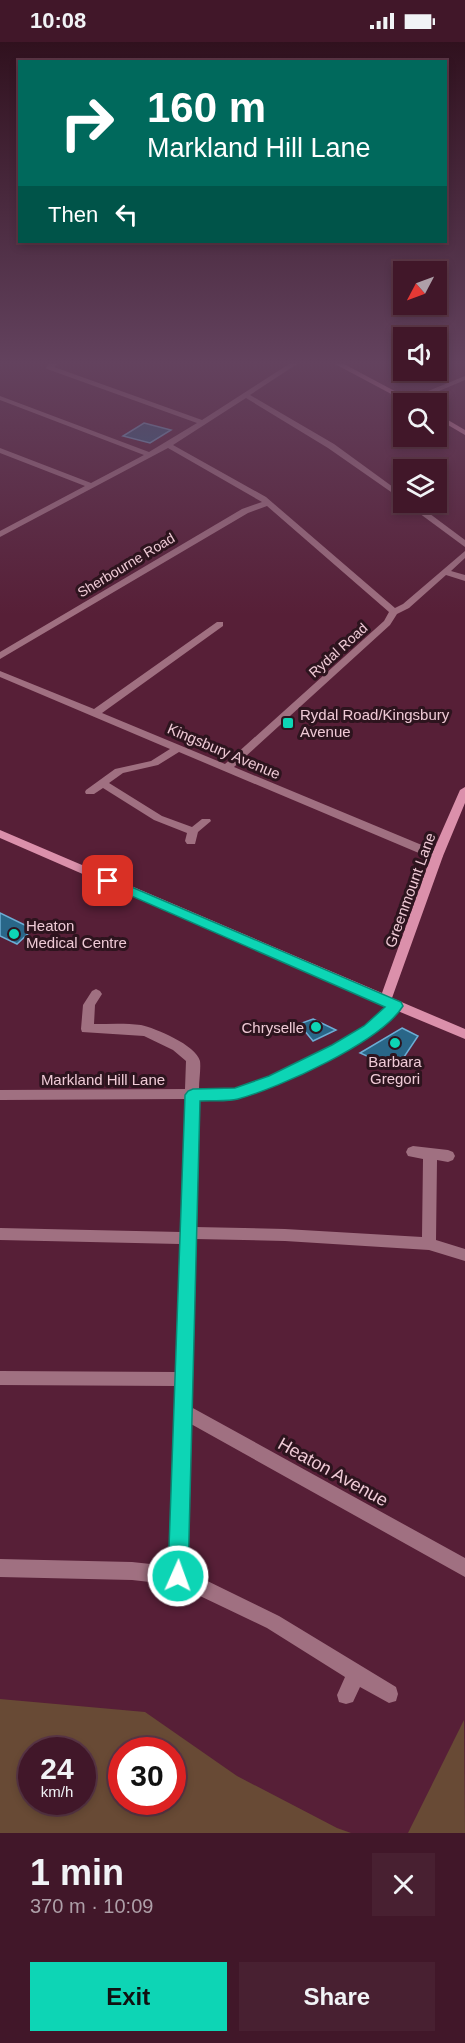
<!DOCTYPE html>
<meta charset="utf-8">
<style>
:root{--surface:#411729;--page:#482031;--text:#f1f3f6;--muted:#ae9fa8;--line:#5a3646;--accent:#0dd5b5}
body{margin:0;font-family:Arial,sans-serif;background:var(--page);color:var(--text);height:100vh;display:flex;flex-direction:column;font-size:22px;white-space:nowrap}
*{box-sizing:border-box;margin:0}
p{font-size:20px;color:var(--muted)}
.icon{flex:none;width:33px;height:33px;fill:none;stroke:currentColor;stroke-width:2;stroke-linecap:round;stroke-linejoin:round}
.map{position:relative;height:1791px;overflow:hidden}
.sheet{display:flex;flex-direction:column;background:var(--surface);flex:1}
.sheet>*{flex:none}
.banner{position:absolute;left:18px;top:18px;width:429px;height:183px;border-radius:0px;box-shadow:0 3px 9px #0003,0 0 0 2px var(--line);background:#00695c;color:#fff;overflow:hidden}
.needle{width:39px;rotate:229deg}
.buttons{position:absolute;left:393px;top:219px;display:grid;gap:12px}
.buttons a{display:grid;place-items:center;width:54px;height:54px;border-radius:0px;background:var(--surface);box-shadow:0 3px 9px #0003,0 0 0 2px var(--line);font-size:30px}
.speed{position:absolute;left:18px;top:1695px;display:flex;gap:12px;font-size:30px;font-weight:700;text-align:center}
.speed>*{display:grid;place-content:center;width:78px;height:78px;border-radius:50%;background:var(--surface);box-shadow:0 3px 9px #0003,0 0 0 2px var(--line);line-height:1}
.speed small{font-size:15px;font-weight:400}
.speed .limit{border:9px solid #d22;background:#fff;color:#111}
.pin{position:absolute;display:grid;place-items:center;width:51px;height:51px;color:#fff;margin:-26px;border-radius:12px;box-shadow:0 3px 9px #0006}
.me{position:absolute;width:66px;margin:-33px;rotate:2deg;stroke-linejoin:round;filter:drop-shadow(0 0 4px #0008)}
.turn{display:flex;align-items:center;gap:21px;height:126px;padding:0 30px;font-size:27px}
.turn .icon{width:78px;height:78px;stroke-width:2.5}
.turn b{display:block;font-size:42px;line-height:51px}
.then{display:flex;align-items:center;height:57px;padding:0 30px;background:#0003;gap:12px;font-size:22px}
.round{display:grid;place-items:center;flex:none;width:63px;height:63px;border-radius:0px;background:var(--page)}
.headline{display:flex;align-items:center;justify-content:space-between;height:102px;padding:0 30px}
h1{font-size:36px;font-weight:700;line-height:45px}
.primary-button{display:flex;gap:12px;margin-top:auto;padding:12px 30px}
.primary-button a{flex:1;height:69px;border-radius:0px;background:var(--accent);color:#111;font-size:24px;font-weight:700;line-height:69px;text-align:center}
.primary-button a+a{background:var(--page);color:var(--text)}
.status{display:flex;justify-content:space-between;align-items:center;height:42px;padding:0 30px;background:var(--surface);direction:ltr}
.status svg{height:16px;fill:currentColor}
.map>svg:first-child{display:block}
</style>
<div class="status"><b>10:08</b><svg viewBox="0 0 49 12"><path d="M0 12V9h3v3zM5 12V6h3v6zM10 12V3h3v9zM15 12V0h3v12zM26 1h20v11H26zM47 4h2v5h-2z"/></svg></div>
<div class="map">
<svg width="465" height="1791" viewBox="0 0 465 1791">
<rect width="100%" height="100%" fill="#571f37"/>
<!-- green -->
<g fill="#684a35" fill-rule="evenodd">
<path d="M 0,1657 L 145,1670 L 237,1734 L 337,1786 L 351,1791 L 0,1791 ZM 32,1708 L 82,1708 L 82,1760 L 32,1760 ZM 122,1708 L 172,1708 L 172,1760 L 122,1760 Z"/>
<polygon points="464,1678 465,1791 408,1791"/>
</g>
<!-- building -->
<g fill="#296688" stroke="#6cadd4" stroke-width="1.5">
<polygon points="144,381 171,388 150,401 123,394"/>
<polygon points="0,871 33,887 17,902 0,894"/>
<polygon points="313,977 336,988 313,999 299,982"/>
<polygon points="402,986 418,994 396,1027 360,1011"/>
</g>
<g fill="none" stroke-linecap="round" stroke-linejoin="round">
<!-- street -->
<g fill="#a07081" fill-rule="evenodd">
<polygon points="49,322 57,322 54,325 202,378 289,322 297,322 250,353 334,402 404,453 404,459 328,406 246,356 173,403 266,455 395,566 403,562 465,509 465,516 451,529 465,533 465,539 446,533 409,566 397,572 390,583 234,725 441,811 443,814 441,817 433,817 179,710 158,723 123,731 109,741 162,774 192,785 202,777 210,777 211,779 198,790 195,802 187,802 185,799 187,791 154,778 103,746 94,752 86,752 85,750 86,748 115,727 151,719 170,707 0,635 0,629 94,667 217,580 223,580 223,584 102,671 225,722 384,579 389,570 267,464 248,471 0,617 0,610 242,467 262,460 168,406 0,495 0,489 85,444 0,411 0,406 91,441 144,413 0,358 0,354 149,410 197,381 47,327 46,326"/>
<polygon points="465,334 465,338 413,360 406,358"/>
<polygon points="404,460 414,460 465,498 465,505"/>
<path d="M 96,947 L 100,949 L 102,952 L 95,963 L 94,982 C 109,982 126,981 141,983 C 155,986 196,1003 200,1019 C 201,1027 199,1038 199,1047 L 235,1047 L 270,1034 L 332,1004 L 373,979 L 392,961 L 400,961 L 402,964 C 383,994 272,1051 235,1057 C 224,1059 210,1057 199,1057 L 195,1185 L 285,1187 L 422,1195 L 423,1117 L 408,1114 L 406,1110 L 408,1106 L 413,1104 L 448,1108 L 453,1110 L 455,1114 L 453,1118 L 448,1120 L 437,1118 L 436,1198 L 465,1207 L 465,1219 L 429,1208 L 285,1199 L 195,1197 L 191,1365 L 465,1516 L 465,1535 L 191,1382 L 187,1529 L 279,1574 L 396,1645 L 398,1652 L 396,1659 L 389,1661 L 360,1645 L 353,1660 L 346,1662 L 339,1660 L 337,1653 L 345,1635 L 267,1586 L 177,1543 L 132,1538 L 0,1535 L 0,1517 L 132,1520 L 169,1524 L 175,1344 L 0,1343 L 0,1329 L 176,1330 L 180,1202 L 0,1198 L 0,1186 L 181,1190 L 185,1057 L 0,1058 L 0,1048 L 185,1047 L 186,1019 L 173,1008 L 144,994 L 82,990 L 81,987 L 83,963 L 92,949 Z"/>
</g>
<!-- secondary -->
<g fill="#db90ab" fill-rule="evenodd">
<polygon points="335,322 344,322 419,362 410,362"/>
<polygon points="436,371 465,388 465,393 436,376"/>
<polygon points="465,745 465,761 443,814 392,956 465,987 465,997 381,962 0,796 0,788 382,951 431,814 460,748"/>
</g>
</g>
<!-- sky -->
<linearGradient id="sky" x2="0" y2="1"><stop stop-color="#30111e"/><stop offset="0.56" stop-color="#63425e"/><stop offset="1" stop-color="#63425e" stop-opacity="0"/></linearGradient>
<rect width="465" height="573" fill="url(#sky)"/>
<!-- route -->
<path fill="#0dd5b5" stroke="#088a76" stroke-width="1.5" d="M 108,835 L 401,960 L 403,964 C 381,1000 279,1046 238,1057 C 226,1060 212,1058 200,1059 L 188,1534 L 185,1541 L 178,1544 L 171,1541 L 168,1534 L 185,1053 L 188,1049 L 193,1047 L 235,1046 L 269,1034 L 332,1003 L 364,984 L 385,965 L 104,842 L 102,839 Z"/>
<!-- markers -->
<g fill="#0dd5b5" stroke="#2d141e" stroke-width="2">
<rect x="282" y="675" width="12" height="12" rx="3"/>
<circle cx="14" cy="892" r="6"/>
<circle cx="316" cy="985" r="6"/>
<circle cx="395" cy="1001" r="6"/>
</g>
<g text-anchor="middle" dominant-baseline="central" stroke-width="6" stroke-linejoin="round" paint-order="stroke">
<!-- far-street labels -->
<g font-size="14" fill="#efcad6" stroke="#2d141e">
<text transform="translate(126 523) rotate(-31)">Sherbourne Road</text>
<text transform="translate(338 608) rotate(-42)">Rydal Road</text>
</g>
<!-- poi labels -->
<g font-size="15" fill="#efcad6" stroke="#2d141e" text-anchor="start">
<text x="300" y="672">Rydal Road/Kingsbury<tspan x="300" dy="17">Avenue</tspan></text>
<text x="26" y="883">Heaton<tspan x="26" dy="17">Medical Centre</tspan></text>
<text x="304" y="985" text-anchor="end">Chryselle</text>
<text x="395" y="1019" text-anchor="middle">Barbara<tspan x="395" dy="17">Gregori</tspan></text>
</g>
<!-- street labels -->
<g font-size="15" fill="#efcad6" stroke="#2d141e">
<text transform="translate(224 709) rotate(23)">Kingsbury Avenue</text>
<text transform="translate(410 848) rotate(-70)">Greenmount Lane</text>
<text x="103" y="1037">Markland Hill Lane</text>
</g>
<!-- near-street labels -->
<g font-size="18" fill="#efcad6" stroke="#2d141e">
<text transform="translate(333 1430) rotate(29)">Heaton Avenue</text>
</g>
</g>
</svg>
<div class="buttons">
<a><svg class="needle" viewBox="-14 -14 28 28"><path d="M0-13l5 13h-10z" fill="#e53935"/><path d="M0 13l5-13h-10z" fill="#ae9fa8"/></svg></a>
<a><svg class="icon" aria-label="sound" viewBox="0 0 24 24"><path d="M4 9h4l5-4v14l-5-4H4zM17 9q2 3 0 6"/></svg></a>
<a><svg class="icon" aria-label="search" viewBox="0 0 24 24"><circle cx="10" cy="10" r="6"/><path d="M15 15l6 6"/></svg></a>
<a><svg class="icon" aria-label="layers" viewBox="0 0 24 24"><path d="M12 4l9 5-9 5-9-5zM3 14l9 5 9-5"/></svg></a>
</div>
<div class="speed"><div>24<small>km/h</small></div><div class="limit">30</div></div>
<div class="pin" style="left:108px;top:839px;background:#d93025"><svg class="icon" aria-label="arrive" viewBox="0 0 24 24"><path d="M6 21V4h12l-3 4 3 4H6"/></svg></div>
<svg class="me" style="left:178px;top:1534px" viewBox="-20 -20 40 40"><circle r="17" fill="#0dd5b5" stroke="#fff" stroke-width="3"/><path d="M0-11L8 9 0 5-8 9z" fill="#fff"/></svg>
<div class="banner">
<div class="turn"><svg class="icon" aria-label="right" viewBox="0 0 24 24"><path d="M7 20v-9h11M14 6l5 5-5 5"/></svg><div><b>160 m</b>Markland Hill Lane</div></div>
<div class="then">Then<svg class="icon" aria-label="left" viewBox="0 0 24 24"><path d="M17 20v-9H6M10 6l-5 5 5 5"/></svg></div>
</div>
</div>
<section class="sheet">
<div class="headline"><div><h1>1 min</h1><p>370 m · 10:09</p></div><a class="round"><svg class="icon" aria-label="close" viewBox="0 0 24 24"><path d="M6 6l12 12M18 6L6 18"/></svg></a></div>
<div class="primary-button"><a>Exit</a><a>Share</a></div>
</section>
